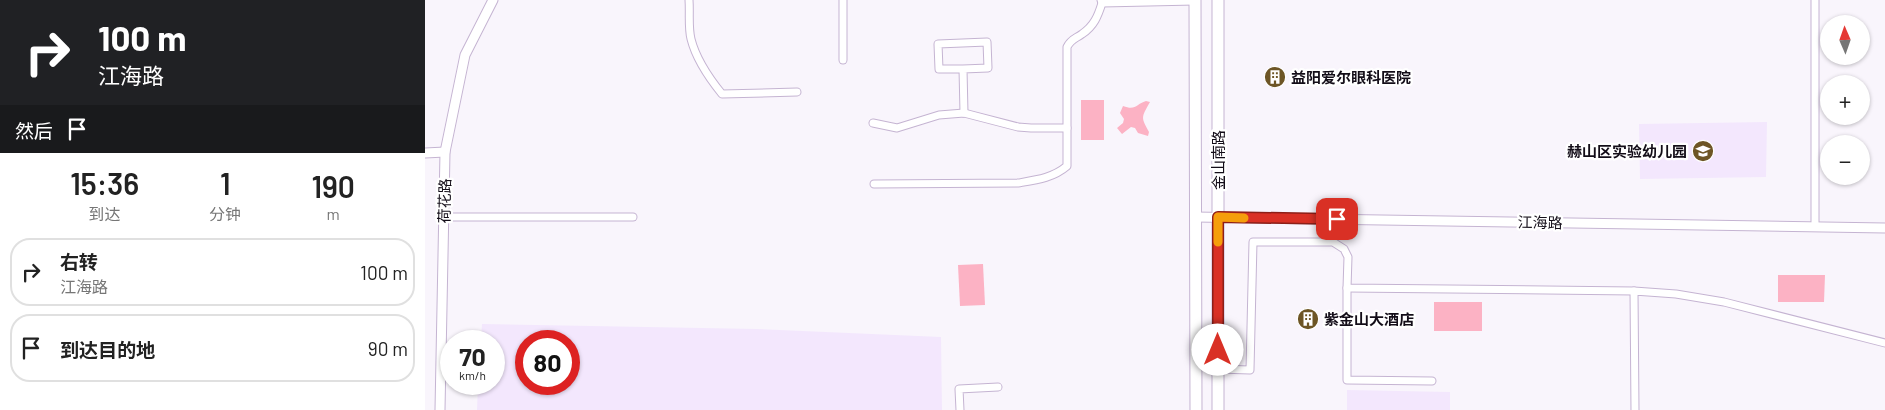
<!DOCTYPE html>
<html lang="zh">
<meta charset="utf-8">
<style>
:root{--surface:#fff;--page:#f6f6f6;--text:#222;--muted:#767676;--line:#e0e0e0}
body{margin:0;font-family:Barlow,"Noto Sans SC",sans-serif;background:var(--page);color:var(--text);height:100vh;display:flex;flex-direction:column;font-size:19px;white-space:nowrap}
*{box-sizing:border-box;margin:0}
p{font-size:16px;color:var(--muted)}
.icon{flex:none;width:28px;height:28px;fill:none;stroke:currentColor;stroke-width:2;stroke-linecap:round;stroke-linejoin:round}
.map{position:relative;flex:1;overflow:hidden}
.drawer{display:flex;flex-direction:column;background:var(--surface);width:425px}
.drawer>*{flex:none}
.guide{background:#202124;color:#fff;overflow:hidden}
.needle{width:32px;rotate:358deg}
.tools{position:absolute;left:1395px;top:15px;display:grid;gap:10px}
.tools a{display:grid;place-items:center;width:50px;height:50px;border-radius:50%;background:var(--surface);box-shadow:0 1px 4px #0004;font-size:25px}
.speed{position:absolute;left:15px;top:330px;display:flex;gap:10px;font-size:25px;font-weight:700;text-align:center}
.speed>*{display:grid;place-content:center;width:65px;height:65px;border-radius:50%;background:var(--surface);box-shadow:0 1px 4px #0004;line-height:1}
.speed small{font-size:12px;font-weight:400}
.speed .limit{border:8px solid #d22;background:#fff;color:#111}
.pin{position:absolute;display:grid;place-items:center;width:42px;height:42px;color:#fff;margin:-21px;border-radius:10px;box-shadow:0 2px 8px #0006}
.me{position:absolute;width:55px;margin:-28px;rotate:0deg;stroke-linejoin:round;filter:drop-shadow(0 0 4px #0008)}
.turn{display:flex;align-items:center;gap:18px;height:105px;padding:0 15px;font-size:22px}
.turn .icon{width:65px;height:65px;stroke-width:2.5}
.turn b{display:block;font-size:35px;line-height:42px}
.then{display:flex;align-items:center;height:48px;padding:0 15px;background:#0003;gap:10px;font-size:19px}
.eta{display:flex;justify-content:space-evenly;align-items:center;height:85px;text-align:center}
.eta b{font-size:30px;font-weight:600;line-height:35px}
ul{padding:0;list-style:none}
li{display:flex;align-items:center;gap:15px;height:68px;margin:0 10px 8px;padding:0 5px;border:2px solid var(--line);border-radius:20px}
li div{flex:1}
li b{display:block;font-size:19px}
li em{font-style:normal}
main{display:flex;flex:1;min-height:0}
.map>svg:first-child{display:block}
</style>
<main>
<section class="drawer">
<div class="guide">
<div class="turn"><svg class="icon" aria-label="right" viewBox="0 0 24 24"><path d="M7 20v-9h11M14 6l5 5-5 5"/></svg><div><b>100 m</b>江海路</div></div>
<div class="then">然后<svg class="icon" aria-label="arrive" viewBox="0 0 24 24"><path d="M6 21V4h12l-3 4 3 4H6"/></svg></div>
</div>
<div class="eta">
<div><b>15:36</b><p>到达</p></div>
<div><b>1</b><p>分钟</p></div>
<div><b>190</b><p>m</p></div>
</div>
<ul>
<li><svg class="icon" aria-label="right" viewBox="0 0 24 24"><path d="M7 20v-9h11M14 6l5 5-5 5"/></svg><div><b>右转</b><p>江海路</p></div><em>100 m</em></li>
<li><svg class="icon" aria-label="arrive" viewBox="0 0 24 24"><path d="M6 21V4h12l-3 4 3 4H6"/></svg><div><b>到达目的地</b></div><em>90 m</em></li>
</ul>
</section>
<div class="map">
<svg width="1460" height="410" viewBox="0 0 1460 410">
<rect width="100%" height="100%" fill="#f9f5fc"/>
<!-- built -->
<g fill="#f3e7fd" fill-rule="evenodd">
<polygon points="1342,122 1341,177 1215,179 1214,124"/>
<path d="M 57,324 L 332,329 L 516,337 L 517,410 L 52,410 L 53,384 L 69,384 L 69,341 L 56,341 ZM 101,341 L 144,341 L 144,384 L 101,384 Z"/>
<polygon points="922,390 1025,392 1025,410 922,410"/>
</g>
<!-- green -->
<g fill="#fcb2c4">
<rect x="656" y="100" width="23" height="40"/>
<path d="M 721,101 L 725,102 C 716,118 716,117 724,132 L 723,136 L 713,133 L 710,128 L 706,127 L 697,134 L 692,128 L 698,123 L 699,119 L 695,113 L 698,106 C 711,111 711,104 721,101 Z"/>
<polygon points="558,264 560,305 535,306 533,265"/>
<polygon points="1353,275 1400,275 1399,302 1353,302"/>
<rect x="1009" y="302" width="48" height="29"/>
</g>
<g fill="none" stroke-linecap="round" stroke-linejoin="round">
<!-- minor casing -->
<g stroke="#c5b4d2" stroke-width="9">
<g id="minor">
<path d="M 264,0 C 265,12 263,27 266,39 C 271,59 284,78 297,94 L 372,92"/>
<polyline points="418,0 418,60"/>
<polyline points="676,0 677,3 770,1"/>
<polyline points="1390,0 1390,227"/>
<polyline points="538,69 514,69 513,44 562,42 563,68 538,69 539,113"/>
<polyline points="448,123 472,128 514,115 539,113 593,127 606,128 642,128"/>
<path d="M 449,184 L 593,183 C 611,180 628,178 642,166 L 642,47 C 646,39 650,39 657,34 C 669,26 673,16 677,3"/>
<polyline points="19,217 208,217"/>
<polyline points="922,288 922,380 1007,381"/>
<polyline points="793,369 825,370 828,242 908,242 919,249 923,257 922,288 1209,291"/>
<polyline points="535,410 534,389 573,387"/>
<polyline points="1210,410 1209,291 1251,294 1299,302 1460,343"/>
</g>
</g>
<!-- tertiary casing -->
<g stroke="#c5b4d2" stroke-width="11">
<g id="tertiary">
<polyline points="0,153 20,152"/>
<polyline points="770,217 1460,228"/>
<polyline points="15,410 20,152 40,55 68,0"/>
</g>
</g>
<!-- trunk casing -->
<g stroke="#c5b4d2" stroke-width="13">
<g id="trunk">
<polyline points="770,0 771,410"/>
<polyline points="793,0 793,410"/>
</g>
</g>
<!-- minor -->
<use href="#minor" stroke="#fff" stroke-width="7"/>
<!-- tertiary -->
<use href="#tertiary" stroke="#fff" stroke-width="9"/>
<!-- trunk -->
<use href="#trunk" stroke="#fff" stroke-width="11"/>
</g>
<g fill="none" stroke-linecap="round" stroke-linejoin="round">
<!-- route casing -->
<g stroke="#8d1f18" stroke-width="12">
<polyline id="route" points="793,350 793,217 912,219"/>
</g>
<!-- route -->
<use href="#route" stroke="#d93025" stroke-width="9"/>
<!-- slow -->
<polyline stroke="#f59e0b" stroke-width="9" points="793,242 793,217 819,218"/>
</g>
<!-- icons -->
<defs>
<g id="building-disc" transform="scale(1.125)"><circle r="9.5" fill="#6d5525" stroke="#fff"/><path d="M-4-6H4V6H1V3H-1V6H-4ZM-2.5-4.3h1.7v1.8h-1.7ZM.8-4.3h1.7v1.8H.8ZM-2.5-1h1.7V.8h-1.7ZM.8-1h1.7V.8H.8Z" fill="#fff"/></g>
<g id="school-disc" transform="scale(1.125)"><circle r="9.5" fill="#6d5525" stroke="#fff"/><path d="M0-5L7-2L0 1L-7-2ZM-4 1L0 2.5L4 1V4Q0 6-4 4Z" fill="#fff"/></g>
</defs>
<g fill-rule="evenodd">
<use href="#building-disc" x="850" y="77"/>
<use href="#school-disc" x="1278" y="151"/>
<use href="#building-disc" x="883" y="319"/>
</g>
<g text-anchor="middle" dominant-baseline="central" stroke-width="4.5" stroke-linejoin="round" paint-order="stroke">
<!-- poi labels -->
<g font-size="15" font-weight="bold" fill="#130d18" stroke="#fff" text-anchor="start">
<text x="866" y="77">益阳爱尔眼科医院</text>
<text x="1262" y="151" text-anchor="end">赫山区实验幼儿园</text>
<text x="899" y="319">紫金山大酒店</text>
</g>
<!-- street labels -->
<g font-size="15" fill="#130d18" stroke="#fff">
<text transform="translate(793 160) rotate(-90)">金山南路</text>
<text transform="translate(19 201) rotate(-89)">荷花路</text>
<text transform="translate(1115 222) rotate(1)">江海路</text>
</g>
</g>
</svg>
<div class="tools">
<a><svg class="needle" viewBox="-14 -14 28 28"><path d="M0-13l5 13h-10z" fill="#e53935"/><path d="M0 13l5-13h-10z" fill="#767676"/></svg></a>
<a>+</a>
<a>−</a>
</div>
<div class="speed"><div>70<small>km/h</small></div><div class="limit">80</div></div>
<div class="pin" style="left:912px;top:219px;background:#d93025"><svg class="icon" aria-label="arrive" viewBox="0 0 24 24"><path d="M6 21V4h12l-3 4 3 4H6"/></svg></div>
<svg class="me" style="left:793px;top:350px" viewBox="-20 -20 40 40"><circle r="19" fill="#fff"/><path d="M0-13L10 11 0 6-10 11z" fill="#d93025"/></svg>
</div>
</main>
